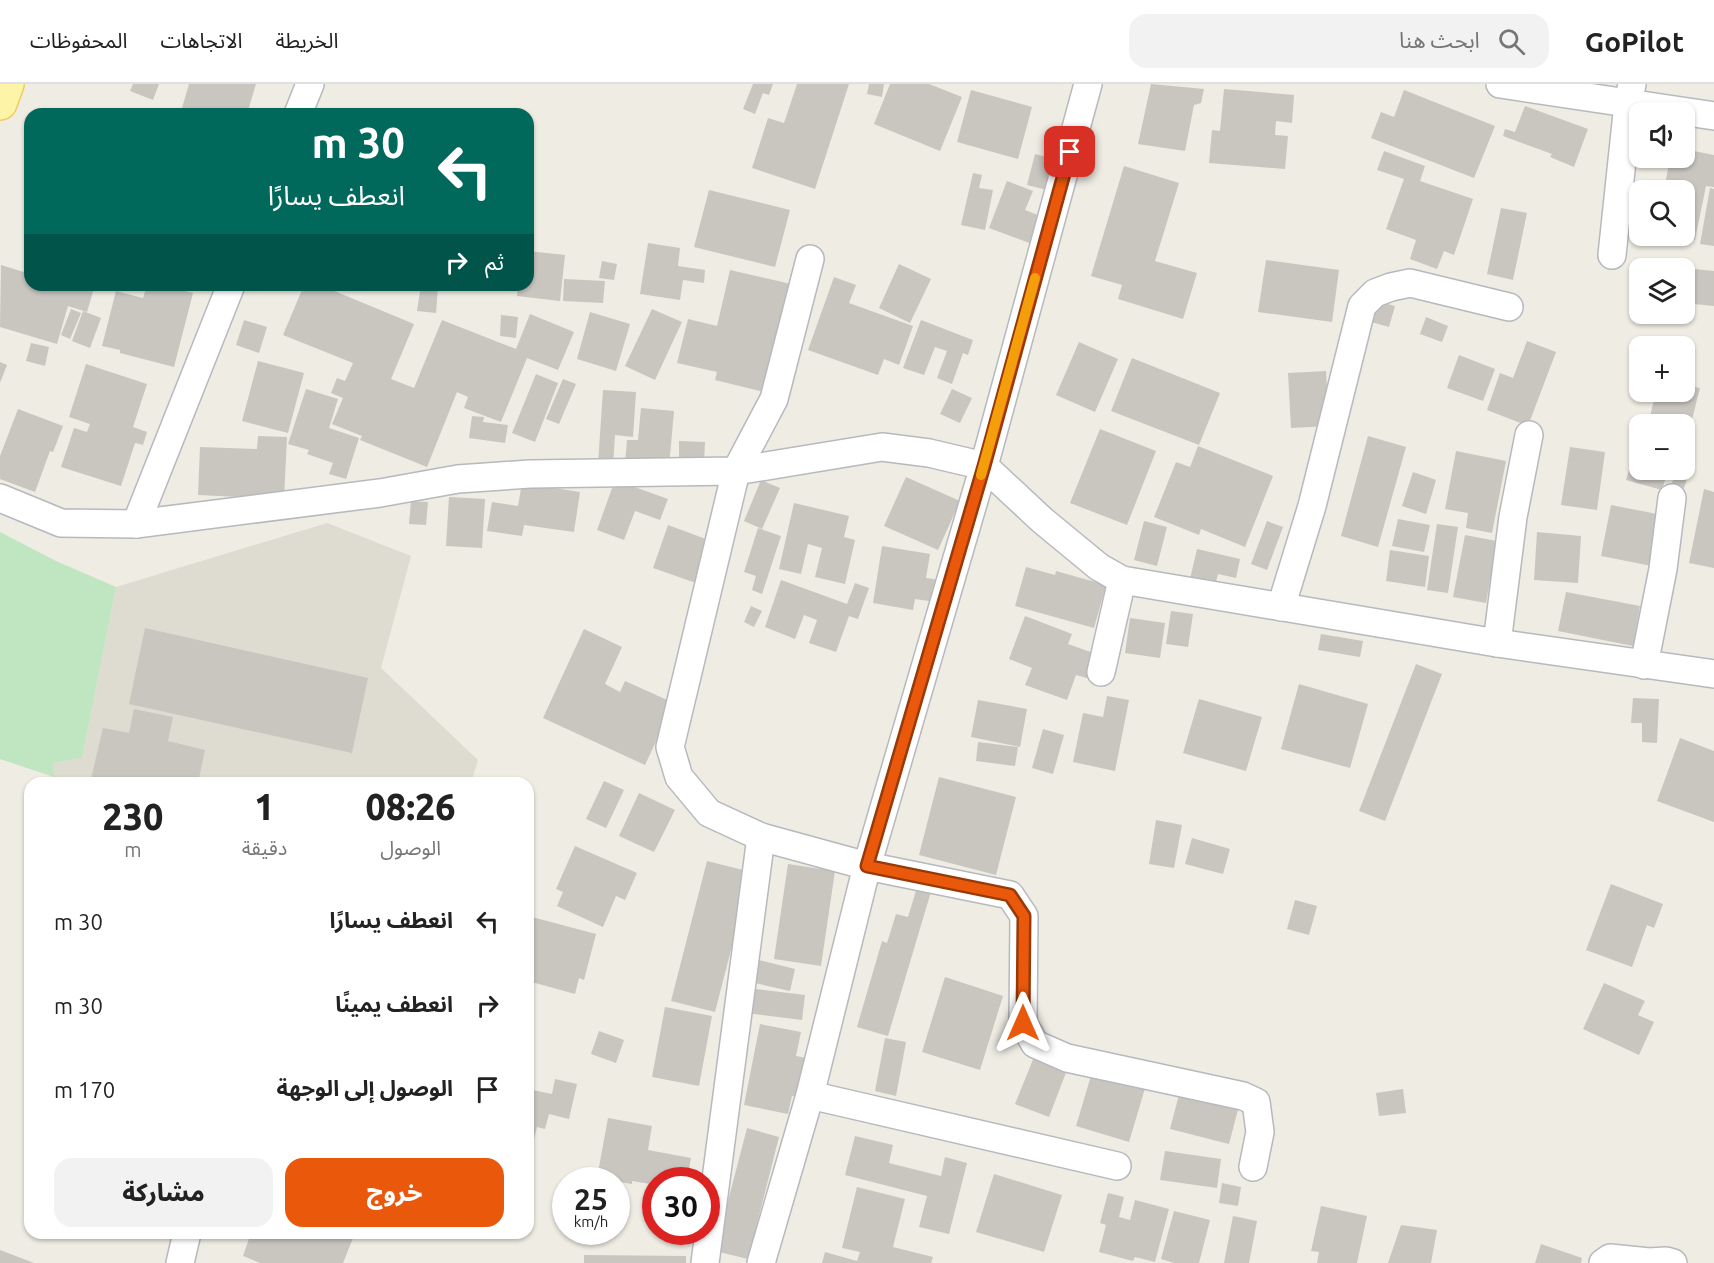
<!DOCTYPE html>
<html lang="ar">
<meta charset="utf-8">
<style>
:root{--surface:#fff;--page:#f2f2f2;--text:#222;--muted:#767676;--line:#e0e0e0;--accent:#ea580c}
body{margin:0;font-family:Ubuntu,"Noto Sans Arabic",sans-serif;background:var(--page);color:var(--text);direction:rtl;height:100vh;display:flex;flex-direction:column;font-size:22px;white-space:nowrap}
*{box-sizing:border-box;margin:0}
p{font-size:20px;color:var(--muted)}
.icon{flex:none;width:33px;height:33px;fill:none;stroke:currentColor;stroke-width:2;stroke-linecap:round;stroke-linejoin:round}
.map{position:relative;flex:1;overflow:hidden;direction:ltr}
.drawer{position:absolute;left:24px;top:693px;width:510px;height:462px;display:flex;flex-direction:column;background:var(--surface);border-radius:18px;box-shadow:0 2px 4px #0004;direction:rtl}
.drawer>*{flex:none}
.guide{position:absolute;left:24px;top:24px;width:510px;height:183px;border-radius:18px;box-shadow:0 2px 4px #0004;direction:rtl;background:#00695c;color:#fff;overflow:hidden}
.fabs{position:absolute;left:1629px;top:18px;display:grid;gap:12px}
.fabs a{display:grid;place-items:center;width:66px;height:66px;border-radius:12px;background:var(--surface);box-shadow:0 2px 4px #0004;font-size:30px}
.speed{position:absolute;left:552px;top:1083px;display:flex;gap:12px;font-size:30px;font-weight:700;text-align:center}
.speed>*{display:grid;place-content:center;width:78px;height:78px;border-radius:50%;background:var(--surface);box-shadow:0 2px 4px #0004;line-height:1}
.speed small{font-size:15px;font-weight:400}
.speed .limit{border:9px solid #d22;background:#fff;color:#111}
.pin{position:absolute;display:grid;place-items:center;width:51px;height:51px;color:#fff;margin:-26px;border-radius:12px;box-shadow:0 3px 9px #0006}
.me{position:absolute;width:66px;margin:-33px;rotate:0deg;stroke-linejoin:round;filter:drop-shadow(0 0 4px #0008)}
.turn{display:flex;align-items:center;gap:21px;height:126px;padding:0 30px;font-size:27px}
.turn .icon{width:78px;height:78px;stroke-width:2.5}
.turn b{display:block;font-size:42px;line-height:51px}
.then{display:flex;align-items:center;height:57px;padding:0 30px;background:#0003;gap:12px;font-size:22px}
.eta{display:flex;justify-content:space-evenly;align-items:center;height:102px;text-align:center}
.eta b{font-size:36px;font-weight:800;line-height:42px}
.button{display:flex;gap:12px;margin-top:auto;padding:12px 30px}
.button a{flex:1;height:69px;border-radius:18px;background:var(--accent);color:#fff;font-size:24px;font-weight:800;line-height:69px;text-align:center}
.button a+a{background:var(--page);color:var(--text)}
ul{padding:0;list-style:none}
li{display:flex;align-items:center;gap:18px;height:84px;padding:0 30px}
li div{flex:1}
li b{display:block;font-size:22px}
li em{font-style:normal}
header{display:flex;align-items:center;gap:36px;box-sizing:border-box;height:84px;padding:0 30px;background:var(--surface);border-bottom:2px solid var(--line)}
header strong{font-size:28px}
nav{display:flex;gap:33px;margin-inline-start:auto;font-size:21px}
.search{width:420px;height:54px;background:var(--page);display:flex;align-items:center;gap:15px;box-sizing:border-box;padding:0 21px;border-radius:18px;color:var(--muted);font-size:22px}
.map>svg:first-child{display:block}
</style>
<header>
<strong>GoPilot</strong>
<div class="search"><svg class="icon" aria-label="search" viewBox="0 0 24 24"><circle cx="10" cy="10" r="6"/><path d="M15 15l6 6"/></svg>ابحث هنا</div>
<nav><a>الخريطة</a><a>الاتجاهات</a><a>المحفوظات</a></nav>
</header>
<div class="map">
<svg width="1714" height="1179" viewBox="0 0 1714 1179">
<rect width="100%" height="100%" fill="#eeece3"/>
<!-- education -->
<polygon fill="#dedbd1" points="327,439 411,472 381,584 478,676 471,699 54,699 53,679 82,674 116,503"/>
<!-- green -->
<polygon fill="#c0e5c1" points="0,448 56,477 116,503 82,674 53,679 54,693 0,675"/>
<!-- building -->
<g fill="#c9c6c0">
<polygon points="133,0 159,0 153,16 130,7"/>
<polygon points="189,0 256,0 247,30 187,30 188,26 182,24"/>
<polygon points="753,0 773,0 769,11 763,9 755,30 743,25"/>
<polygon points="797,0 849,0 815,105 752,84 768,34 784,39"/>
<polygon points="869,0 884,0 882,13 867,10"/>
<polygon points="890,0 929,0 962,13 940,67 874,40"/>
<polygon points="1151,0 1204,5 1201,19 1194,21 1185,67 1138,60"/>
<polygon points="1224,5 1294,11 1292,39 1276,37 1275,51 1288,52 1285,85 1209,79 1212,46 1220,47"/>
<polygon points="971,6 1032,23 1018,75 957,58"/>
<polygon points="1404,6 1495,42 1474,94 1371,54 1381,28 1394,33"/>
<polygon points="1525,22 1588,45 1574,83 1550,73 1552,70 1503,52 1505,45 1515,48"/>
<polygon points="1684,65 1714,71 1714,103 1706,102 1695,156 1679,153 1684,152 1684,106 1664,106 1670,74 1684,74"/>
<polygon points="1384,67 1425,82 1420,97 1473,115 1454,171 1444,167 1437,185 1410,175 1416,156 1386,145 1404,95 1377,86"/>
<polygon points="1035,70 1062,77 1055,108 1027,101"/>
<polygon points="1124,82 1179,99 1155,177 1197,189 1183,235 1118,215 1122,201 1091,192"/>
<polygon points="973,89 982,91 979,104 993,106 985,146 961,141"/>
<polygon points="1007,97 1033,107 1025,126 1043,133 1032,160 989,144"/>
<polygon points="1710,104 1714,105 1714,162 1700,160"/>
<polygon points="709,106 790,126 775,183 694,163"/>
<polygon points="1501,124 1527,129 1513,196 1487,190"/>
<polygon points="648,159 680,164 678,182 705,186 704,199 683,196 680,216 640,210"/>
<polygon points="528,167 565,171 560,217 517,212 518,201 528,201"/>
<polygon points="1266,176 1339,186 1332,238 1258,228"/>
<polygon points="602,177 617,180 614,196 599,194"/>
<polygon points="899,180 931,195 910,239 879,224"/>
<polygon points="1,181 30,190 30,201 95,201 87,228 68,222 57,260 0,243"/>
<polygon points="1684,184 1714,187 1714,222 1684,219"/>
<polygon points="730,186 791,200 764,308 715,296 717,288 677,279 688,235 717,242"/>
<polygon points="834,193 856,201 849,219 913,242 899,281 884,275 878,291 808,266"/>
<polygon points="564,195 605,197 603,219 563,217"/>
<polygon points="147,201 162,201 193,209 174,283 120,269 120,266 102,262 116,207 143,214"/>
<polygon points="304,201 320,201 414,240 391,295 414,304 442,236 516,265 530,230 574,248 558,286 527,274 501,338 464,324 468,313 457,308 427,383 360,356 362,352 332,340 343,314 331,309 337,294 345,297 353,279 283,251"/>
<polygon points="421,201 438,203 436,229 417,227"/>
<polygon points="1377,217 1395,222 1389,243 1371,238"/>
<polygon points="71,225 81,229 70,255 61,251"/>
<polygon points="652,225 682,238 655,296 625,282"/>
<polygon points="83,227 101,234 90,264 72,257"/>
<polygon points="590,228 630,240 616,287 577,275"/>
<polygon points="501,231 518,233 516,254 500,252"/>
<polygon points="1426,233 1448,242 1442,258 1420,250"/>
<polygon points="244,236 267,243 259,269 236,261"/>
<polygon points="921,236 973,256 968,271 963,269 952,300 937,294 947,267 935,263 924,291 903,284"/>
<polygon points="1527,257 1556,268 1528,342 1487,326 1500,289 1513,294"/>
<polygon points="1079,258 1118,275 1095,328 1056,311"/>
<polygon points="31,259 49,263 45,282 26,277"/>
<polygon points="1459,271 1495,285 1483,317 1447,304"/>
<polygon points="1132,274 1220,309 1199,361 1111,327"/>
<polygon points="258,277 304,289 288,349 242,337"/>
<polygon points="0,278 7,281 0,299"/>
<polygon points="86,280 147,300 133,343 147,348 143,361 135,359 121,402 61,383 74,344 87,348 90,340 69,333"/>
<polygon points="1326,287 1329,342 1291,344 1288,289"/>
<polygon points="536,290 558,299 535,358 512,349"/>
<polygon points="563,295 576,300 559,340 546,335"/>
<polygon points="1684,301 1700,304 1687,355 1684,354 1684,340 1648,340 1656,308 1684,308"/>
<polygon points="306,305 338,315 329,344 359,354 346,395 329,390 333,379 307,370 309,366 288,360"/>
<polygon points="952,305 972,314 960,339 940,330"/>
<polygon points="603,306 636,308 633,353 615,351 613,381 598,380"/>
<polygon points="641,324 674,327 669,383 625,379 627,356 638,356"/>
<polygon points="18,325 63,342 53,368 50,367 35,408 0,395 0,372"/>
<polygon points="472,332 484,333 483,338 508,341 505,359 469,354"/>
<polygon points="1100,345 1156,367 1127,441 1070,419"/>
<polygon points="258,352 287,353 284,415 198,411 200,363 257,365"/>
<polygon points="1368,352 1406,363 1378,463 1341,452"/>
<polygon points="679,357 705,358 704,379 679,378"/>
<polygon points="1198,362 1273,392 1245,463 1201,445 1199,451 1154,433 1176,378 1190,383"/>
<polygon points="1637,362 1640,363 1640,386 1668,386 1662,406 1626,396"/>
<polygon points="1570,363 1605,368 1597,426 1561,421"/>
<polygon points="1456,367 1506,377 1492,449 1466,444 1468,429 1445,425"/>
<polygon points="1677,386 1689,389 1684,404 1672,399"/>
<polygon points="1413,388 1436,396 1426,430 1402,422"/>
<polygon points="906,393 960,417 938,466 884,442"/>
<polygon points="615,396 668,415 660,436 635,427 624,456 597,446"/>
<polygon points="761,396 780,404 762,445 744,437"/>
<polygon points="522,399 580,408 574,448 524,441 522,452 487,447 492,418 518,422"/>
<polygon points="1704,405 1714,408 1714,484 1689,479"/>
<polygon points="449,413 485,415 482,464 446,462"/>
<polygon points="411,417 428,418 426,441 409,440"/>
<polygon points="794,419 849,432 844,453 855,456 845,500 815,493 822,464 808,460 801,490 779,485"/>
<polygon points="1611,421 1662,431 1652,482 1601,472"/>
<polygon points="1398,435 1430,441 1424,468 1392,462"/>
<polygon points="1144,437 1167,443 1157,482 1134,476"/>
<polygon points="1267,437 1283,443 1267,486 1251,480"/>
<polygon points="1437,440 1458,443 1448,509 1427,506"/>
<polygon points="668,441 714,458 699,500 653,484"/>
<polygon points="758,444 781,452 762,510 752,506 756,492 744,488"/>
<polygon points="1537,448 1581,452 1578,499 1534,496"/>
<polygon points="1465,451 1497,457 1486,519 1453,513"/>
<polygon points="882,462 930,470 926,494 946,497 943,519 915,515 913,526 873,519"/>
<polygon points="1197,465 1240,475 1236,494 1218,490 1215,502 1190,495"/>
<polygon points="1390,466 1429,472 1425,503 1386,497"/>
<polygon points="1026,483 1055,491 1056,487 1106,501 1094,544 1015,522"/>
<polygon points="781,496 847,520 855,499 869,504 858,535 849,532 836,568 809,559 817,536 804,531 795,555 765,543"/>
<polygon points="1566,508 1640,522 1633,562 1558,547"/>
<polygon points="751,522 762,527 754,543 744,538"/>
<polygon points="1171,527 1193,530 1188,563 1166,560"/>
<polygon points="1025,532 1072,550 1068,560 1099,571 1090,595 1076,591 1067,616 1025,601 1032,584 1009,575"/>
<polygon points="1130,534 1165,539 1160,574 1125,569"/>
<polygon points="145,544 368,594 352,669 129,620"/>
<polygon points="584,545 622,563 605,600 620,608 625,597 674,619 645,681 543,634"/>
<polygon points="1321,550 1363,557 1360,573 1318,566"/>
<polygon points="1416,580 1442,590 1385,737 1359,727"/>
<polygon points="1299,600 1368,620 1350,684 1281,665"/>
<polygon points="1107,612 1129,616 1115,687 1073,678 1083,629 1103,633"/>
<polygon points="1633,614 1659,615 1657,659 1642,658 1642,639 1631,639"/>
<polygon points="1199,615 1262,633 1246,687 1183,669"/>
<polygon points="978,616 1027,625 1020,663 971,653"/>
<polygon points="134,625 173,633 168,657 205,666 198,699 90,699 103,644 129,649"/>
<polygon points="1043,645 1064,651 1053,690 1032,684"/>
<polygon points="1680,654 1714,667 1714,738 1657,717"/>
<polygon points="978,658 1018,663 1015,682 976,677"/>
<polygon points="939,693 1016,713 996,791 919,771"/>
<polygon points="604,697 624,706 606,744 586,735"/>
<polygon points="639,709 675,726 654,768 619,752"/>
<polygon points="1156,736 1182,741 1174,784 1149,780"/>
<polygon points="1192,754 1230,765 1223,790 1185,780"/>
<polygon points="575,762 637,789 625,816 616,812 603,843 557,822 563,808 556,805"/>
<polygon points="707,777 751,788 715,928 671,917"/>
<polygon points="788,780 835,787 821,882 774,875"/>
<polygon points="919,797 933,801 888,952 857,943 882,857 887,859 896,830 908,833"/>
<polygon points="1611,800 1663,820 1654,844 1647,841 1632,883 1586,866"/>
<polygon points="1295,816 1317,822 1309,851 1287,845"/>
<polygon points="532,833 596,850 584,896 579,894 575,910 528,897 528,848"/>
<polygon points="751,874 795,885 790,907 746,897"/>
<polygon points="945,893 1003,912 980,986 922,968"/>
<polygon points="1604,899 1645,917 1638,931 1654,938 1639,971 1583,945"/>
<polygon points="749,904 805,911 802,936 746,929"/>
<polygon points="665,923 712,932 699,1002 652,993"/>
<polygon points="760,940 801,948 796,972 811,975 803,1014 792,1012 788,1030 744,1021"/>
<polygon points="599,947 624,956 616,979 591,970"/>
<polygon points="885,954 906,958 896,1012 875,1007"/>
<polygon points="1034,973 1067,986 1049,1033 1015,1020"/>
<polygon points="1093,985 1146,1001 1129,1058 1076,1042"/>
<polygon points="555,995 577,1000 569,1035 549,1030 545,1045 537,1043 528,1079 528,1005 552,1010"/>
<polygon points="1181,1003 1240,1018 1229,1060 1170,1045"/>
<polygon points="1403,1005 1406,1029 1379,1032 1376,1009"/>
<polygon points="608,1034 652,1042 648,1066 691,1074 687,1096 656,1096 656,1101 632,1097 632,1100 597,1094"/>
<polygon points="747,1044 779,1053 748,1175 715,1167"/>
<polygon points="855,1052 893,1061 889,1079 941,1092 945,1073 967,1079 949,1150 919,1143 927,1112 845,1091"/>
<polygon points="1165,1067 1221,1075 1217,1104 1160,1096"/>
<polygon points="994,1090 1062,1111 1044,1168 976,1148"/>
<polygon points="1222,1099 1241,1103 1238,1122 1219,1119"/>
<polygon points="857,1103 905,1115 893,1163 933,1173 931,1179 822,1179 825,1168 857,1177 860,1168 842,1164"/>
<polygon points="1108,1109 1124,1113 1119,1133 1130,1136 1135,1116 1169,1125 1155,1178 1135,1173 1133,1177 1099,1168 1106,1141 1100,1139"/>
<polygon points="1321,1122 1367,1132 1357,1179 1317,1179 1319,1168 1311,1167"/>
<polygon points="1174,1127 1210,1136 1199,1179 1174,1179 1161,1175"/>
<polygon points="1233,1132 1257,1137 1249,1179 1224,1179"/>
<polygon points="1401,1141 1437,1146 1431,1179 1388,1179"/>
<polygon points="251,1149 355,1149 343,1179 260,1179 243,1172"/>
<polygon points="1541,1160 1582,1174 1581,1179 1535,1179"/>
<polygon points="0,1166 34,1179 0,1179"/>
<polygon points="584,1171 686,1172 686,1179 584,1179"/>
</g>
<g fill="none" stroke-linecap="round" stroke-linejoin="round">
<!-- minor casing -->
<g stroke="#b6b9bd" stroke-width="30">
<g id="minor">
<polyline points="1500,0 1714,32"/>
<polyline points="298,30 310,0"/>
<polyline points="1612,171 1628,20 1632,0"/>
<polyline points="810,175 774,315 736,387 670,663 679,693 709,729 761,753 867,782 1010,811 1024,832 1023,939 1035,960 1067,974 1243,1012 1256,1018 1260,1048 1253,1083"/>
<polyline points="0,414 61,439 136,440 380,409 458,395 530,390 736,387 882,363 929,369 984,382 1042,436 1099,483 1122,496 1497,559 1714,590"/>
<polyline points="136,440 231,201"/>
<polyline points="1281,523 1312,422 1362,222 1375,209 1391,203 1410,199 1509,223"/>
<polyline points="1497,559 1513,433 1529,351"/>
<polyline points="1644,581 1663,485 1672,414"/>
<polyline points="1101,588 1122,496"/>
<polyline points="810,1011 1117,1082"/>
<polyline points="180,1179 187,1149"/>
<polyline points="705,1179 761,753"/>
<polyline points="761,1179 810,1011 867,782 984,382 1088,0"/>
<polyline points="1603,1179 1610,1174 1649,1178 1666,1177 1673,1179"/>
</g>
</g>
<!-- major casing -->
<g stroke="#f0cd5a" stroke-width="36">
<polyline id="major" points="0,19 7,0"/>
</g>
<!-- minor -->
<use href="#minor" stroke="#fff" stroke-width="27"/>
<!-- major -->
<use href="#major" stroke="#fef4a8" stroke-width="33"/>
</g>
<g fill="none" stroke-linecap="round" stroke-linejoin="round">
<!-- route casing -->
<g stroke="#983908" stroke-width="15">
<polyline id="route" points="1023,939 1024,832 1010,811 867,782 984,382 1070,68"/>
</g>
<!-- route -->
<use href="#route" stroke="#ea580c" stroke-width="10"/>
<!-- slow -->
<polyline stroke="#f59e0b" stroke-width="10" points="981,391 1035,194"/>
</g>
</svg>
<div class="fabs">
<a><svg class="icon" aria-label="sound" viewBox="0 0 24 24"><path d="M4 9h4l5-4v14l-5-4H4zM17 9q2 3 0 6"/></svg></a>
<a><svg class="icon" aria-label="search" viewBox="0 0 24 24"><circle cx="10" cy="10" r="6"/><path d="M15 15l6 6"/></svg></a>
<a><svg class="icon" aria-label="layers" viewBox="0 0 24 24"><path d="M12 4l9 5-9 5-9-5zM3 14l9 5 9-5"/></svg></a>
<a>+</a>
<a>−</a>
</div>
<div class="speed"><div>25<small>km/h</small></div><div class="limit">30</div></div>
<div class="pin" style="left:1070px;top:68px;background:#d93025"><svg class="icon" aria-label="arrive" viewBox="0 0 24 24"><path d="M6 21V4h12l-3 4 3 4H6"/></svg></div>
<svg class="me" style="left:1023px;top:939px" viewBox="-20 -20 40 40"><path d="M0-17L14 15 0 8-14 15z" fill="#ea580c" stroke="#fff" stroke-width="4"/></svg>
<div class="guide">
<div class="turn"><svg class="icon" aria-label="left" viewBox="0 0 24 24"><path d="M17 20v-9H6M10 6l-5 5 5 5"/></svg><div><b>30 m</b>انعطف يسارًا</div></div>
<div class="then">ثم<svg class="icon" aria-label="right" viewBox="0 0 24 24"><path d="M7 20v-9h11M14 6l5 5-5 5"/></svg></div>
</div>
<section class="drawer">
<div class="eta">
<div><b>08:26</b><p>الوصول</p></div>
<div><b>1</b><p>دقيقة</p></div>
<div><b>230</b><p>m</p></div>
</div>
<ul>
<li><svg class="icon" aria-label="left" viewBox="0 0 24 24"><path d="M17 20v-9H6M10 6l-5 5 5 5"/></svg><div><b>انعطف يسارًا</b></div><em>30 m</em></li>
<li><svg class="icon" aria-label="right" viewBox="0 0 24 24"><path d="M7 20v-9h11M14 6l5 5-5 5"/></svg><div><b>انعطف يمينًا</b></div><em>30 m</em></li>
<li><svg class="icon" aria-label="arrive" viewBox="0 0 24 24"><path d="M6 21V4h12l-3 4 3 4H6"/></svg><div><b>الوصول إلى الوجهة</b></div><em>170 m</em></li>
</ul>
<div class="button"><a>خروج</a><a>مشاركة</a></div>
</section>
</div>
